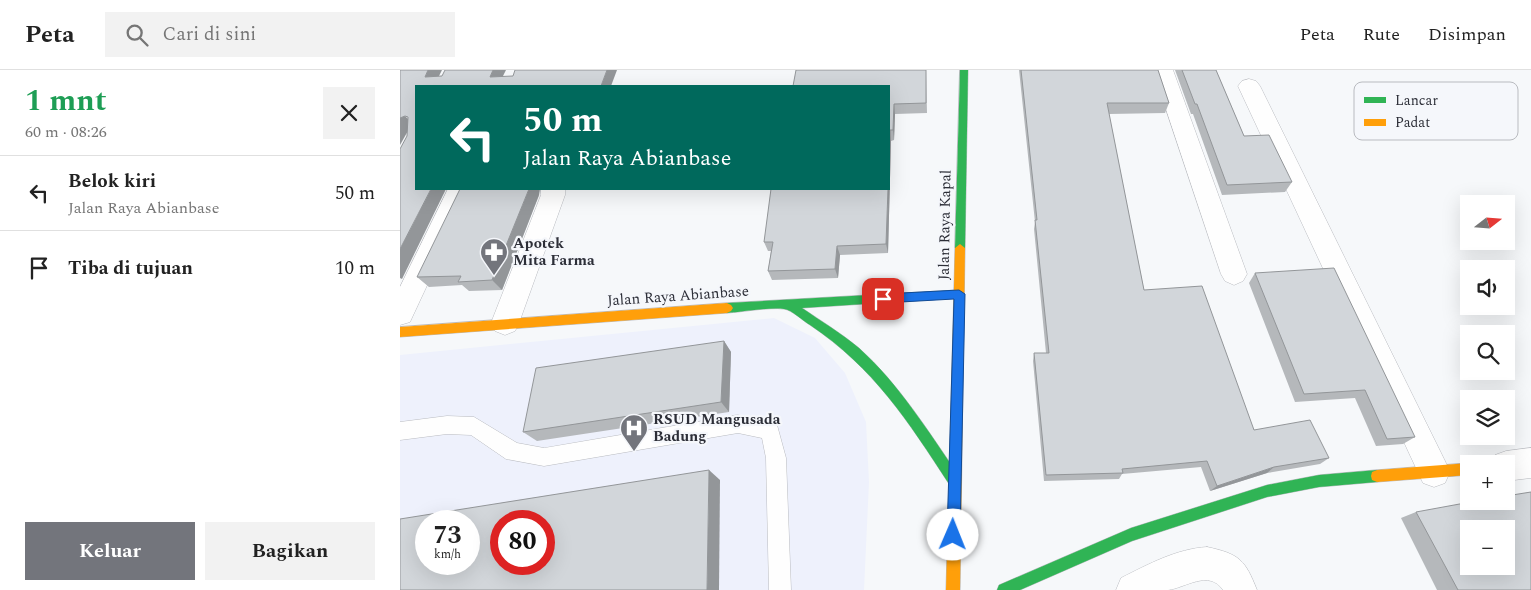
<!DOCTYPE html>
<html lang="id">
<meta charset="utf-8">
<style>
:root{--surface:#fff;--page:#f2f2f2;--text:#222;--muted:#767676;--line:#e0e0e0;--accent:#73757c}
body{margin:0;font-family:Spectral,serif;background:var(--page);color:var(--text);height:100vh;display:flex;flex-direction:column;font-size:19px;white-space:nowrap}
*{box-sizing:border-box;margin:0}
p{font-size:16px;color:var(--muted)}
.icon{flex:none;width:28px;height:28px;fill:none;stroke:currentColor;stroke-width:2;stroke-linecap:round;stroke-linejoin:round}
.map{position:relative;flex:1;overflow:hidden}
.sheet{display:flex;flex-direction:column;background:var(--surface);width:400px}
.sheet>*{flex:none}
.guide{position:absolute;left:15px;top:15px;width:475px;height:105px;border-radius:0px;box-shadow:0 5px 20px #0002;background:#00695c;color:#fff;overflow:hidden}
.needle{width:32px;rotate:73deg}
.buttons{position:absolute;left:1060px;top:125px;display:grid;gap:10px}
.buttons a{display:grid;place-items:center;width:55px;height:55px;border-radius:0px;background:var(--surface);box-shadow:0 5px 20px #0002;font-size:25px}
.speed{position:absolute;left:15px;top:440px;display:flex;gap:10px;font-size:25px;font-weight:700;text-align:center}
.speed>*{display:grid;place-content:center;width:65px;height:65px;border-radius:50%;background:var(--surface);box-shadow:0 5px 20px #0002;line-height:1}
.speed small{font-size:12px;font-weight:400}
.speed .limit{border:8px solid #d22;background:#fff;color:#111}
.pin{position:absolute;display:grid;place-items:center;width:42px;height:42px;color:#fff;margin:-21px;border-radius:10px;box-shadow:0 2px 8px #0006}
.me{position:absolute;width:55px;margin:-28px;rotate:1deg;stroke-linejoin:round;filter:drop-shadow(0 0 4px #0008)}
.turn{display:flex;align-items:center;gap:18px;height:105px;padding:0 25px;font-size:22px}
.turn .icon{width:65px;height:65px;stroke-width:2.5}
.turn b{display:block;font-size:35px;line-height:42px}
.round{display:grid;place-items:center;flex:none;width:52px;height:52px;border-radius:0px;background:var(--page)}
.head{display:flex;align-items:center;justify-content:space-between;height:85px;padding:0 25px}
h1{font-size:30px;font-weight:700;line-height:38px;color:#1e9e55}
.button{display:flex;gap:10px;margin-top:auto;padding:10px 25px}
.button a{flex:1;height:58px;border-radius:0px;background:var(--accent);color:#fff;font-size:20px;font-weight:700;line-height:58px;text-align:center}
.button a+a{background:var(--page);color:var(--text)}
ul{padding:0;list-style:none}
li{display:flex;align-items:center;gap:15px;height:75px;padding:0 25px;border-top:1px solid var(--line)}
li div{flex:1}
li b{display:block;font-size:19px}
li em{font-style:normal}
header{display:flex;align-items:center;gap:30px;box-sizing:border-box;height:70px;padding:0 25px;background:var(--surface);border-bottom:1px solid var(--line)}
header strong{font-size:24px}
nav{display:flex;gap:28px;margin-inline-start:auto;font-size:18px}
.search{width:350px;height:45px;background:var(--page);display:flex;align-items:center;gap:12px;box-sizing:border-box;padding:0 18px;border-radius:0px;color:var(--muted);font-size:19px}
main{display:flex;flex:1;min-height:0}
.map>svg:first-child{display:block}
</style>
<header>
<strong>Peta</strong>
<div class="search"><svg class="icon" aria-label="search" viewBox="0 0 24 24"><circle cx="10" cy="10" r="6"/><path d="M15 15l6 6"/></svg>Cari di sini</div>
<nav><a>Peta</a><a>Rute</a><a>Disimpan</a></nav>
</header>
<main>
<section class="sheet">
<div class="head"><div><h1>1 mnt</h1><p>60 m · 08:26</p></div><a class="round"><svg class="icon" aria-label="close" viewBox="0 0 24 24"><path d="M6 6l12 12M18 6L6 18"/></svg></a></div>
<ul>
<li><svg class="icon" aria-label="left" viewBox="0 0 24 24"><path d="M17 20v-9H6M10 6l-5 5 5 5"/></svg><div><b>Belok kiri</b><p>Jalan Raya Abianbase</p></div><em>50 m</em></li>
<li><svg class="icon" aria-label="arrive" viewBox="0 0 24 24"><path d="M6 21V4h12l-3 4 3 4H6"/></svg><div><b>Tiba di tujuan</b></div><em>10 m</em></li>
</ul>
<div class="button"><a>Keluar</a><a>Bagikan</a></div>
</section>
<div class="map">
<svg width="1131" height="520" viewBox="0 0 1131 520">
<rect width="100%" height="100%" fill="#f6f8fa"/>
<!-- built -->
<path fill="#eef1fc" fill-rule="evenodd" d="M 374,248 L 415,268 L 445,303 L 466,352 L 469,412 L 464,520 L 0,520 L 0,285 ZM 26,451 L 69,451 L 69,494 L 26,494 ZM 101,451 L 144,451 L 144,494 L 101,494 Z"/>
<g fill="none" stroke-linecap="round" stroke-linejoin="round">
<!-- lane casing -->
<g stroke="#b9bbc0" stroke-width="1">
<polygon id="lane" points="338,345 377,355 386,388 391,520 369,520 366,388 362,368 338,363 144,396 106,389 71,365 47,364 0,370 0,352 47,346 74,347 117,373 144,378"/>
</g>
<!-- street casing -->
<g stroke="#b9bbc0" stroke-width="1">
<g id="street">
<polygon points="753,0 773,0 847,204 843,211 834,215 825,211 821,204"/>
<polygon points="849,9 856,11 860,16 1045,391 1050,402 1045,413 1034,417 1023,413 838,16 842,11"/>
<polygon points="48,119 72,119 10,252 0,255 0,217"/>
<polygon points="141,119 165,119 165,125 119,253 115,261 105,265 95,261 91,253 141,125"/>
<polygon points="1131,378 1131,408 1106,411 1106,394 1091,394 1095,385 1106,381"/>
<path d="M 807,477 C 840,484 845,490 857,520 L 823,520 C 809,499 785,518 768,520 C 751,520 733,520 716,520 L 721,508 C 749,494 776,479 807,477 Z"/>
</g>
</g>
<!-- fast casing -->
<g stroke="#b9bbc0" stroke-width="1">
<g id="fast">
<polygon points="560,0 568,0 565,178 560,182 555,178"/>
<path d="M 559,220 L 563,221 L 564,224 L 563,227 L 559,228 L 402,238 C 421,251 441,263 459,278 C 499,314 528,361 559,406 L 560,410 L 559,414 L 554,416 L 549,414 C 508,351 474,298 410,255 C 403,251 392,240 384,239 C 369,237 343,242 327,243 L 323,241 L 321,238 L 323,235 L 327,233 Z"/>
<polygon points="977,400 982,402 983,406 982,410 977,412 919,417 867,427 732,471 620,520 597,520 599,515 731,458 867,415 919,405"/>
</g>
</g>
<!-- slow casing -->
<g stroke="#b9bbc0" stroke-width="1">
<g id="slow">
<polygon points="560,174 565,178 560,520 546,520 555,178"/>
<polygon points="327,233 331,235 333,238 331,241 327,243 0,267 0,257"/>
<polygon points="1069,393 1071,394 1069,394 1069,405 977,412 972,410 971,406 972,402 977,400"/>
</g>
</g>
<!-- lane -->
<use href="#lane" fill="#fefefe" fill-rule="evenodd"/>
<!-- street -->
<use href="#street" fill="#fefefe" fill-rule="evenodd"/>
<!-- fast -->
<use href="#fast" fill="#30b455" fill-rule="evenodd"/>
<!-- slow -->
<use href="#slow" fill="#ff9f0a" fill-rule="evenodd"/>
</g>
<!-- wall -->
<g fill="#b5b8bb">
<polygon points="526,0 527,43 495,44 494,70 491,71 488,183 440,185 438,208 372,210 368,201 371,181 368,181 364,172 489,16"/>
<polygon points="619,0 758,0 769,33 765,43 709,44 744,220 854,360 929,388 920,394 867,403 810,421 801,397 722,404 719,409 644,411 633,291 634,283 646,283 634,159 635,152"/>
<polygon points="775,0 816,0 844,66 892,112 885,122 822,125 793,44 791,44"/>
<polygon points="139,125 102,220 69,221 62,215 29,217 17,207"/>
<polygon points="855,203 1015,367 1003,374 976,376 955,328 895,332 849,213"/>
<polygon points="324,271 331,282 329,342 137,371 123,362"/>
<polygon points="1016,442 1131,520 1037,520 1001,448"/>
</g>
<!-- shaded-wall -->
<g fill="#939699">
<polygon points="28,0 42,0 34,16 25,7"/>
<polygon points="93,0 106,0 98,16 90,7"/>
<polygon points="207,0 217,0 211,16 201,16"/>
<polygon points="494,34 495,44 494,70 493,60"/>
<polygon points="5,46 15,56 9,59 0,75 0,48"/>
<polygon points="490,60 491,71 488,183 486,174 488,119 489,119"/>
<polygon points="31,119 46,119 2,209 0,208 0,179"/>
<polygon points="129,119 140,119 139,125 102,220 92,210"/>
<polygon points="437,176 440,185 438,208 435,199"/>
<polygon points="324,271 331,282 329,342 321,332"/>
<polygon points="874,397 867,403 810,421 817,416"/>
<polygon points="309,400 320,410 319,520 307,520"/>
</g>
<!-- building -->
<g fill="#d2d6da" stroke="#939699" fill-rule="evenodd">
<polygon points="0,0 28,0 25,7 42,6 45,0 93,0 90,7 113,6 115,0 207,0 201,16 16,16 16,119 31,119 0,179 0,79 7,66 8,47 5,46 0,48"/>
<polygon points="396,0 526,0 526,33 494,34 493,60 490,60 489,98 489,16 393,16"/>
<polygon points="621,0 758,0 769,33 707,33 744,220 802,216 854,360 910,350 929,388 874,397 817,416 807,391 722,399 723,403 646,405 634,283 649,283 635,150 637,150"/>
<polygon points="782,0 816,0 844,66 869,65 892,112 827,115 797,34 795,34"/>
<polygon points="60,119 129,119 92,210 58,212 61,206 17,207"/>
<polygon points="371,119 488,119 486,174 437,176 435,199 368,201 373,172 364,172"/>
<polygon points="934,198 1015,367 987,369 965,320 904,324 855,203"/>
<polygon points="324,271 321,332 123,362 136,298"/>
<path d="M 309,400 L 307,520 L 0,520 L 0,449 ZM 26,451 L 69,451 L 69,494 L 26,494 ZM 101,451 L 144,451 L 144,494 L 101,494 Z"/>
<path d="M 1131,422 L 1131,520 L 1058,520 L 1016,442 L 1076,431 L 1106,431 L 1106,426 ZM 1069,459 L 1106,459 L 1106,496 L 1069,496 Z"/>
</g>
<!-- route -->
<polygon fill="#1a73e8" stroke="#114b97" points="559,220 565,224 560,465 558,470 553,472 549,470 547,465 554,229 483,233 477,229 483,224"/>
<!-- icons -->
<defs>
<g id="pharmacy-pin" transform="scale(1.4375)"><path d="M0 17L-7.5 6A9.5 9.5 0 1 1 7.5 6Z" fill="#73757c" stroke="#f5f7fb"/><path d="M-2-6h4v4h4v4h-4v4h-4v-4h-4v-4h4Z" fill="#fff"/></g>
<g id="hospital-pin" transform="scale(1.4375)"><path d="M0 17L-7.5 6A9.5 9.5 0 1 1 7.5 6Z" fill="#73757c" stroke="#f5f7fb"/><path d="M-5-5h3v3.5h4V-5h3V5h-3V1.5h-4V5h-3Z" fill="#fff"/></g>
</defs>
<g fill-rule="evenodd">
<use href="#pharmacy-pin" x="94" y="182"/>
<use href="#hospital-pin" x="234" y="358"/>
</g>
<g text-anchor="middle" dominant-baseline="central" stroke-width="4.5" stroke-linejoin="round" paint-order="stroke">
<!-- street labels -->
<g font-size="15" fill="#2d2f38" stroke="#f5f7fb">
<text transform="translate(545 155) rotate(-89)">Jalan Raya Kapal</text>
<text transform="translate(278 226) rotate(-4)">Jalan Raya Abianbase</text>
</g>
<!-- poi labels -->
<g font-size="15" font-weight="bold" fill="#2d2f38" stroke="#f5f7fb" text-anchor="start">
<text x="113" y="173">Apotek<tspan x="113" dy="17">Mita Farma</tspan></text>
<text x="253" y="349">RSUD Mangusada<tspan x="253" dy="17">Badung</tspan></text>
</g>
</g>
<!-- legend -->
<rect x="954" y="12" width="164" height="58" rx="8" fill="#f5f7fb" stroke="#b9bbc0" stroke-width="1"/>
<rect x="964" y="27" width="22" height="6" fill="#30b455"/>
<rect x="964" y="49" width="22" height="7" fill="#ff9f0a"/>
<g font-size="14" fill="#2d2f38">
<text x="995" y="35">Lancar</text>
<text x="995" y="57">Padat</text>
</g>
</svg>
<div class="buttons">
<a><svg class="needle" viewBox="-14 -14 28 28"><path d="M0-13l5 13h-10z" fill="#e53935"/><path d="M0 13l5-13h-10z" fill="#767676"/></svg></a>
<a><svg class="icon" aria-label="sound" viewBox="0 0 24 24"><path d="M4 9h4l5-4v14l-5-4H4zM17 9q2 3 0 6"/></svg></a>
<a><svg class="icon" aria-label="search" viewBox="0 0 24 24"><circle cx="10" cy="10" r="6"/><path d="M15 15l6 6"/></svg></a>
<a><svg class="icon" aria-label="layers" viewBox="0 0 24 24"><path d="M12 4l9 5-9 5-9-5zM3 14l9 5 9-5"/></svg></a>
<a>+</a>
<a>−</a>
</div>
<div class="speed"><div>73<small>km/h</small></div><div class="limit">80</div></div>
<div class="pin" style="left:483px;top:229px;background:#d93025"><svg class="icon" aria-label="arrive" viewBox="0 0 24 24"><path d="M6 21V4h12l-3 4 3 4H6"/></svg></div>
<svg class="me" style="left:553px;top:465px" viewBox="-20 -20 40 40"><circle r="19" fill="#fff"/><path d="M0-13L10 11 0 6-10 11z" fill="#1a73e8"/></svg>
<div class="guide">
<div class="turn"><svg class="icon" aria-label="left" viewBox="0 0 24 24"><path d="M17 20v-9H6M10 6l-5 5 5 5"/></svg><div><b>50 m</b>Jalan Raya Abianbase</div></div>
</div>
</div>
</main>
